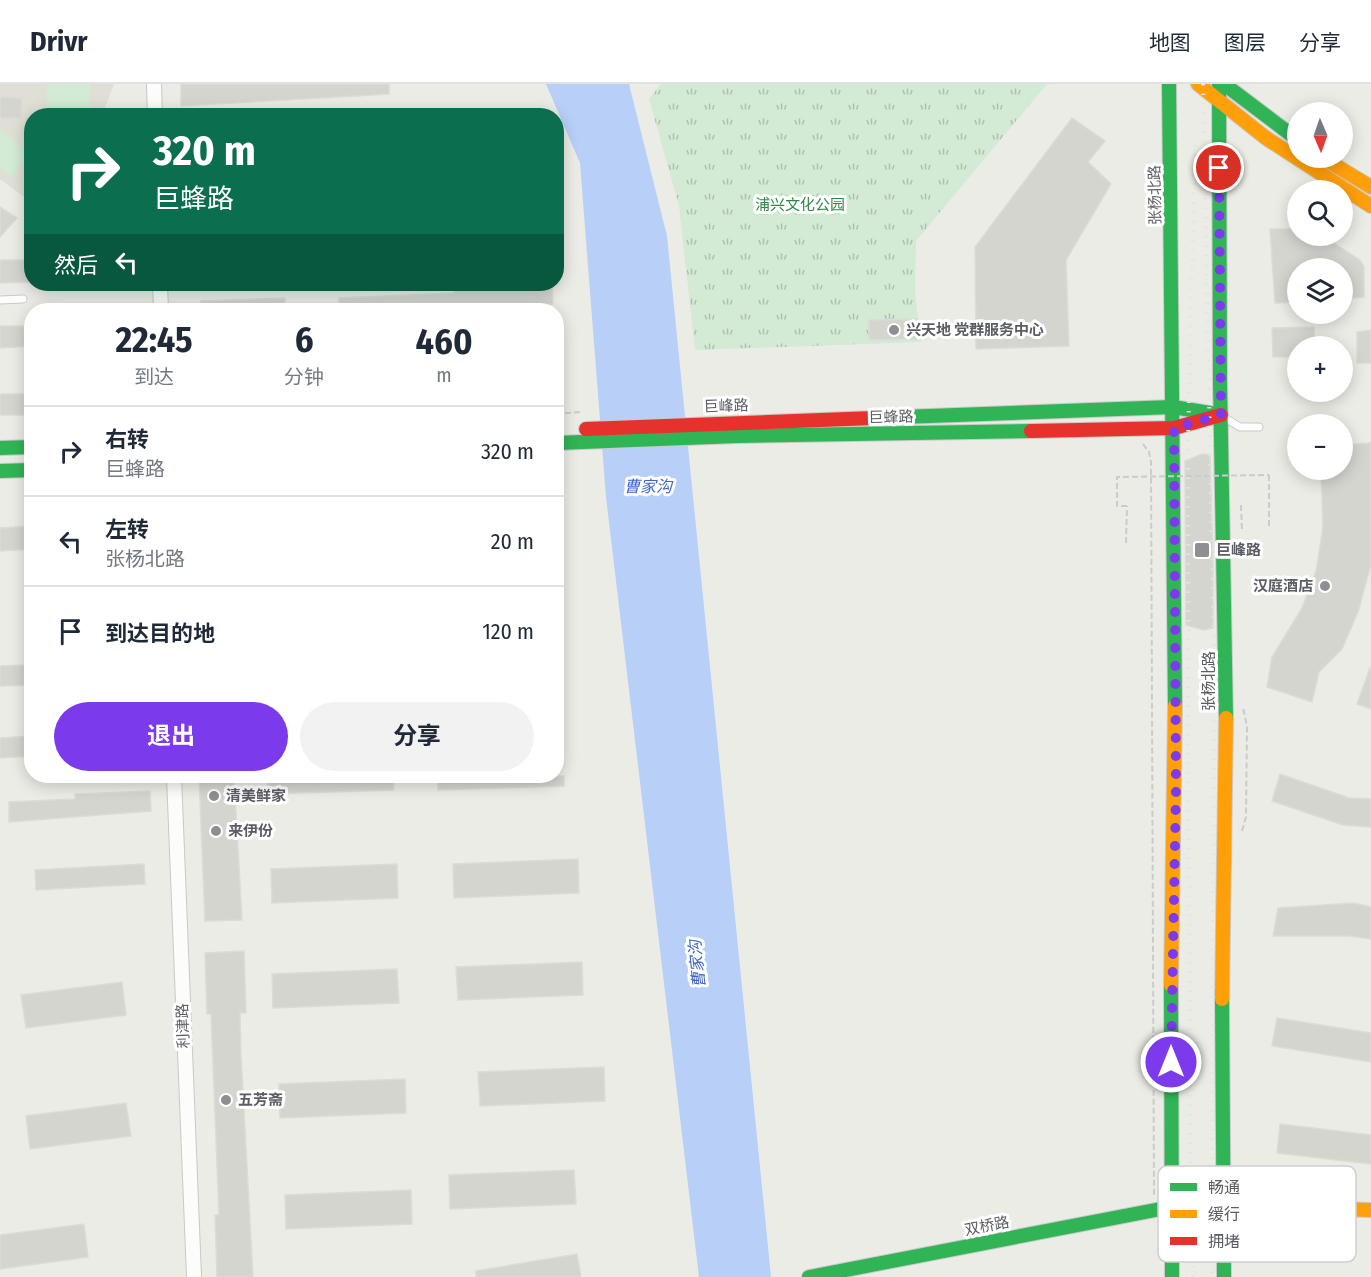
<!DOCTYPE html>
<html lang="zh">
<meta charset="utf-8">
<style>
:root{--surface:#fff;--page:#f2f2f3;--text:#1f2937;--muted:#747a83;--line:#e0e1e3;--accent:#7c3aed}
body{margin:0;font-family:"Fira Sans Condensed","Noto Sans SC",sans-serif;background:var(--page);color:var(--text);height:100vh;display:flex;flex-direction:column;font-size:22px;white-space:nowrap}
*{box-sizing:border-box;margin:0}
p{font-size:20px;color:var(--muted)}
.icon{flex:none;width:33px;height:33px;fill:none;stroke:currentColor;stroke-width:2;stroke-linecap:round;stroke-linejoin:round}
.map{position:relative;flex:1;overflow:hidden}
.details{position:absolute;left:24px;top:219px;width:540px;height:480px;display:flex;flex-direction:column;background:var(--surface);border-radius:24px;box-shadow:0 3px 15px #0003}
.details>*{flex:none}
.top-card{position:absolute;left:24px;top:24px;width:540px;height:183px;border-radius:24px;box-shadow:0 3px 15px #0003;background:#0b6e4f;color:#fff;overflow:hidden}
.needle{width:39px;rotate:178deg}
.tools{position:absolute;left:1287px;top:18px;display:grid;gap:12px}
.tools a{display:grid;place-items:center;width:66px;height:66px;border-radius:50%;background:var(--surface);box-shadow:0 3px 15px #0003;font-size:30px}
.pin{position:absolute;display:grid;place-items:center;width:51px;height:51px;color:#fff;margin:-26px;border:3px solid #fff;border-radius:50%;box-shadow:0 2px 6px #0007}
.me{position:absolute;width:66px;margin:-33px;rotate:0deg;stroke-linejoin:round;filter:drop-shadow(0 0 4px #0008)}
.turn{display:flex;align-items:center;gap:21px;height:126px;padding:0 30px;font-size:27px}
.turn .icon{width:78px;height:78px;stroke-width:2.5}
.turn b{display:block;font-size:42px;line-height:51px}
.then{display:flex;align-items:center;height:57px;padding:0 30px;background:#0003;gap:12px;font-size:22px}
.eta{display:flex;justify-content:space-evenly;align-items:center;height:102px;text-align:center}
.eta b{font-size:36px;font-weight:700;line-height:42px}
.primary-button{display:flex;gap:12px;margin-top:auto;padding:12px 30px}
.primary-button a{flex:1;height:69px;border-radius:36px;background:var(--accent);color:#fff;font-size:24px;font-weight:700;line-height:69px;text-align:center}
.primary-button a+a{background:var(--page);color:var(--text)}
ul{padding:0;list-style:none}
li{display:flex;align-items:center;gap:18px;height:90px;padding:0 30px;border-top:2px solid var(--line)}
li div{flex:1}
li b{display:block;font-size:22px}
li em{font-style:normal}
header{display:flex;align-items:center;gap:36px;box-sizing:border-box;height:84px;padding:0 30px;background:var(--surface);border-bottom:2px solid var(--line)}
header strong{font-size:28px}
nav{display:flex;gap:33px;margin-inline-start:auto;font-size:21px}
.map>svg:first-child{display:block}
</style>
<header>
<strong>Drivr</strong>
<nav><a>地图</a><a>图层</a><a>分享</a></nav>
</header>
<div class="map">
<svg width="1371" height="1193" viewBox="0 0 1371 1193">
<defs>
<pattern id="park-tufts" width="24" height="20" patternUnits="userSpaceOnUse" patternTransform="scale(1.5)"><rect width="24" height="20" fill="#d3ead4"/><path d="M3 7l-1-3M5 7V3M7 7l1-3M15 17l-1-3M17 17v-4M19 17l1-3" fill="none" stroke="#aec1b0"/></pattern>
</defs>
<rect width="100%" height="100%" fill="#ecece6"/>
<!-- education -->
<polygon fill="#dfdfd5" points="0,0 114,0 102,31 32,32 31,118 0,95"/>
<!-- park -->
<polygon fill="url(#park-tufts)" points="661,0 1047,0 916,157 915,208 921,258 695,266 679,122 649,15"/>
<!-- garden -->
<g fill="#d3ead4">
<polygon points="47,0 90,0 90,31 46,31"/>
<polygon points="0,46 30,68 12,93 0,84"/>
</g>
<!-- water -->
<polygon fill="#b8cff8" points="546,0 629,0 667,152 771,1193 699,1193 606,413 580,79"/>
<!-- building -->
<g fill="#d5d5d0" stroke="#dcdbd5" stroke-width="1.5">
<polygon points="181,0 389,0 389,10 181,22"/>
<polygon points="0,13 22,14 21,34 0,34"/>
<polygon points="1072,34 1105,57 1088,78 1111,100 1066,176 1069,262 976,265 975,163"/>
<polygon points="0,123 17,134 0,153"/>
<polygon points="1270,145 1298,145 1298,152 1326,154 1360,176 1364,183 1364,213 1342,215 1342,184 1298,184 1298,218 1275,219"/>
<polygon points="0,176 32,176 32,198 0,199"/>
<polygon points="454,200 552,200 553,220 438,226 339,226 339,214 454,209"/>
<polygon points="285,214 285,226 202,226 201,217"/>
<polygon points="918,235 919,255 869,256 869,236"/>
<polygon points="0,242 32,242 32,262 0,264"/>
<polygon points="1314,243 1315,262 1298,262 1298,273 1273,273 1272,244"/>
<polygon points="1371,246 1371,279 1357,279 1357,248"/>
<rect x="0" y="310" width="32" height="21"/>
<polygon points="1371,359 1371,481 1358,528 1342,565 1319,588 1312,618 1267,603 1272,573 1302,524 1316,487 1323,443 1321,386 1342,386 1342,361"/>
<polygon points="1202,370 1210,371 1213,479 1213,544 1203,546 1186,541 1185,377"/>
<polygon points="32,442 32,465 0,467 0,444"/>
<polygon points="32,581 32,601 0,602 0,582"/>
<polygon points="1370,584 1371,584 1371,625 1357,620"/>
<polygon points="32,652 32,672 0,674 0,654"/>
<polygon points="1280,690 1349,714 1371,715 1371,743 1343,741 1272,717"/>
<polygon points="199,692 234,692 242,836 205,837"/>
<polygon points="267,692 393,692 394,706 268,710"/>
<polygon points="438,692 564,692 564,702 438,706"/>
<polygon points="150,707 151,727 9,738 9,718 75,715 75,710"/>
<polygon points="578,775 579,809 454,814 453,780"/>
<polygon points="144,780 145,800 36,806 35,786"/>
<polygon points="397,780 398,814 272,819 271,785"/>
<polygon points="1354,819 1371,823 1371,855 1349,852 1273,852 1278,824"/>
<polygon points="244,867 246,929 240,929 241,972 253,1193 217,1193 215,1131 219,1131 211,930 207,930 205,869"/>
<polygon points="582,878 583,911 458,916 456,883"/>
<polygon points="397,885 399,919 273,924 272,890"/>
<polygon points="122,898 126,931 26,944 21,911"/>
<polygon points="1277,934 1371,949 1371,978 1272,962"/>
<polygon points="604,983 605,1017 480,1022 478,988"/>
<polygon points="405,995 406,1029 280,1034 279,1000"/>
<polygon points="126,1019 131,1052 30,1065 26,1032"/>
<polygon points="1280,1040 1371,1051 1371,1080 1277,1069"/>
<polygon points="574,1086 576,1120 450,1125 449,1091"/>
<polygon points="411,1106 412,1140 286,1145 285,1111"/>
<polygon points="84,1140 88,1173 0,1185 0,1151"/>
<polygon points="577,1170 581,1193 476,1193 476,1187"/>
</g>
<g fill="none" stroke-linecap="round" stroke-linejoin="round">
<!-- lane casing -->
<g stroke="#c8c9c8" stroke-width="9">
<g id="lane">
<polyline points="0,216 23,215"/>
<polyline points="1225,334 1240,343 1259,343"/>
</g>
</g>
<!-- street casing -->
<g stroke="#c8c9c8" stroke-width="16">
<g id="street">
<polyline points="154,0 155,32"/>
<polyline points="160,200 161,226"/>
<polyline points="174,692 194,1193"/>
</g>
</g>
<!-- fast casing -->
<g stroke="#cacaca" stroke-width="16">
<g id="fast">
<polyline points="1169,0 1175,622"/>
<polyline points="1219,0 1220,298 1226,634"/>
<polyline points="1224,0 1298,56"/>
<polyline points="874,334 1173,323 1216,330"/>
<polyline points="556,359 737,352 1031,347"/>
<polyline points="0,364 32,363"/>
<polyline points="0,387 32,386"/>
<polyline points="1171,901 1172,1193"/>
<polyline points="1222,915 1224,1193"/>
<polyline points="809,1193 1171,1123 1218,1121"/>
</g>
</g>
<!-- slow casing -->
<g stroke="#cacaca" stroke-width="16">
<g id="slow">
<polyline points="1198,0 1266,54 1371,122"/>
<polyline points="1323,74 1371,103"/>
<polyline points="1171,901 1175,622"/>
<polyline points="1222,915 1226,634"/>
<polyline points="1218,1121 1371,1126"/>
</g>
</g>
<!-- jam casing -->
<g stroke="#cacaca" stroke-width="16">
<g id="jam">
<polyline points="586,345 874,334"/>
<polyline points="1031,347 1174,344 1221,331"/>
</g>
</g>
<!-- path -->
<g stroke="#c8cdcb" stroke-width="2" stroke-dasharray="6 3" stroke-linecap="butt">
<polyline points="556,330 581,328"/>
<polyline points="1143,360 1149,368 1151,378 1154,1111"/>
<polyline points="1241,421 1242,448"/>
<polyline points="1269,442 1269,391"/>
<polyline points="1126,459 1127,422"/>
<polyline points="1242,747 1246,733 1247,642 1243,624"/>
</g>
<!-- lane -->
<use href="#lane" stroke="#fcfcfb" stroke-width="7"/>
<!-- street -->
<use href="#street" stroke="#fcfcfb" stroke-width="14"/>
<!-- fast -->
<use href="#fast" stroke="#30b455" stroke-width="14"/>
<!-- slow -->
<use href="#slow" stroke="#ff9f0a" stroke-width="14"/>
<!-- jam -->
<use href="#jam" stroke="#e5322d" stroke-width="14"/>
<!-- rail -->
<g stroke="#e4e4e3" stroke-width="4" stroke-dasharray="1.5 8" stroke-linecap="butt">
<polyline points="1203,0 1214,570 1212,1193"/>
<polyline points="1193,1193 1190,1107 1188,357 1195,57"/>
</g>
<!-- path-bridge -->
<polyline stroke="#c8cdcb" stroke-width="2" stroke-dasharray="6 3" stroke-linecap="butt" points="1127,422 1117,422 1117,393 1269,391"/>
</g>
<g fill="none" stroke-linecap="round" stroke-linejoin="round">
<!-- route -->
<polyline stroke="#7c3aed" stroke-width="10" stroke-dasharray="0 18" points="1171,978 1176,705 1174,344 1221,331 1219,84"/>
</g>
<!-- markers -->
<g fill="#8e8f92" stroke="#fff" stroke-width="2">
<circle cx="894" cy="246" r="6"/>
<rect x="1194" y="458" width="16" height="16" rx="3"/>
<circle cx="1325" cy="502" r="6"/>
<circle cx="214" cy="712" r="6"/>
<circle cx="216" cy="747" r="6"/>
<circle cx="226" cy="1016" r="6"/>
</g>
<g text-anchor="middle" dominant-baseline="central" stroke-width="6" stroke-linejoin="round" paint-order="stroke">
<!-- street labels -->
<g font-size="15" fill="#5b5d64" stroke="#fff">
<text transform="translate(1155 111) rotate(-91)">张杨北路</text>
<text transform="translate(726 322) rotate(-2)">巨峰路</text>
<text transform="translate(891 333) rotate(-1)">巨蜂路</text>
<text transform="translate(1209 597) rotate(-90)">张杨北路</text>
<text transform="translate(183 942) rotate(-92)">利津路</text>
<text transform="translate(987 1142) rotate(-11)">双桥路</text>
</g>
<!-- park labels -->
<g font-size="15" fill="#308646" stroke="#fff">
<text x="800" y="121">浦兴文化公园</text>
</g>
<!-- poi labels -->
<g font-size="15" font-weight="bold" fill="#5b5d64" stroke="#fff" text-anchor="start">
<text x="906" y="246">兴天地 党群服务中心</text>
<text x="1216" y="466">巨峰路</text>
<text x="1313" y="502" text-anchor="end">汉庭酒店</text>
<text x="226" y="712">清美鲜家</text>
<text x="228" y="747">来伊份</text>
<text x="238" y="1016">五芳斋</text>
</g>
<!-- water labels -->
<g font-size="16" font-style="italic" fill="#3e65c9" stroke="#fff">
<text x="648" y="402">曹家沟</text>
<text transform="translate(697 880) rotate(-96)">曹家沟</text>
</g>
</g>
<!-- legend -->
<rect x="1158" y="1082" width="198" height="96" rx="9" fill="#fff" stroke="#ceced0" stroke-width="1.5"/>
<rect x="1170" y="1099" width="27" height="8" fill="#30b455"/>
<rect x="1170" y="1126" width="27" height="8" fill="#ff9f0a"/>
<rect x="1170" y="1153" width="27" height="8" fill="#e5322d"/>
<g font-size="16" fill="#5b5d64">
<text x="1208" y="1109">畅通</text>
<text x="1208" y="1136">缓行</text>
<text x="1208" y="1163">拥堵</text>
</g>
</svg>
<div class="tools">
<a><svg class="needle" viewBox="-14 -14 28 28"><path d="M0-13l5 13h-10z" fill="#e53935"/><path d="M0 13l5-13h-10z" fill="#747a83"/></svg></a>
<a><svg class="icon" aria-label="search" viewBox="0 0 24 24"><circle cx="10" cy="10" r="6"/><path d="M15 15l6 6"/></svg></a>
<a><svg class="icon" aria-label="layers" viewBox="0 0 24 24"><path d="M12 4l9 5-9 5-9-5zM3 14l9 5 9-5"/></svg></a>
<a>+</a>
<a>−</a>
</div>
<div class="pin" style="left:1219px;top:84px;background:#d93025"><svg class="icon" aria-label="arrive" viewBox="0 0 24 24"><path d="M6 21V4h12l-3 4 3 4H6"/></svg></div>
<svg class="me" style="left:1171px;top:978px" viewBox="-20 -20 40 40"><circle r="17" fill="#7c3aed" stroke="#fff" stroke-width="3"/><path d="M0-11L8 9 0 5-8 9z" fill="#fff"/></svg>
<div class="top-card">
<div class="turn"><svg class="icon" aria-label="right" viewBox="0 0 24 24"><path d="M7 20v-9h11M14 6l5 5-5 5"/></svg><div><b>320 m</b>巨蜂路</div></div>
<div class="then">然后<svg class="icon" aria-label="left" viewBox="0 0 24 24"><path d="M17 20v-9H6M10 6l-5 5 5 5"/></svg></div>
</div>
<section class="details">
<div class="eta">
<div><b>22:45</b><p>到达</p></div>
<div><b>6</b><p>分钟</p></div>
<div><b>460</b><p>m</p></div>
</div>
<ul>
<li><svg class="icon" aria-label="right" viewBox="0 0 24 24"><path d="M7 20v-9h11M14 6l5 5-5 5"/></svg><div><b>右转</b><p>巨蜂路</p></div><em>320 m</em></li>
<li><svg class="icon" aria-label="left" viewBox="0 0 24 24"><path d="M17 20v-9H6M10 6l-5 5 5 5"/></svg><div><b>左转</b><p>张杨北路</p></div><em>20 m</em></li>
<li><svg class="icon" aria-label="arrive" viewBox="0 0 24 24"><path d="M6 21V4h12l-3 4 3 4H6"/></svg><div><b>到达目的地</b></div><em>120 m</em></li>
</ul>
<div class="primary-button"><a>退出</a><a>分享</a></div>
</section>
</div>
